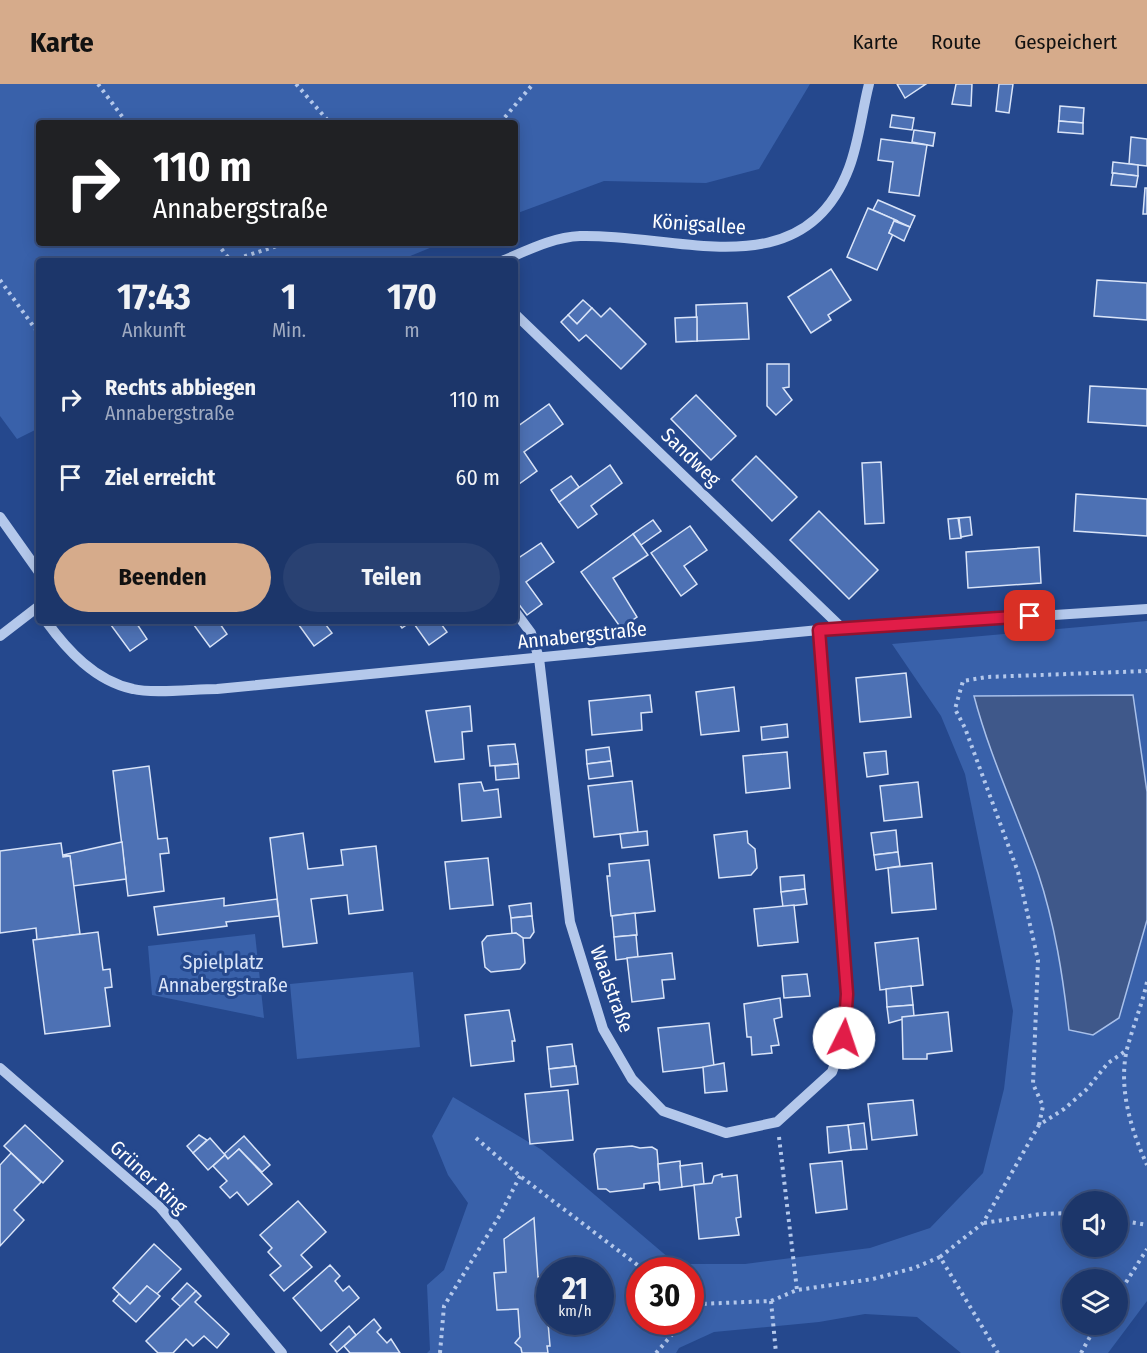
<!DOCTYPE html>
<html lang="de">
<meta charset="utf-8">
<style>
:root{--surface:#1c366a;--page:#294172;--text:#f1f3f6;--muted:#a0abc1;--line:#3a507e;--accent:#d6ab8b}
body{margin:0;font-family:"Fira Sans Condensed",sans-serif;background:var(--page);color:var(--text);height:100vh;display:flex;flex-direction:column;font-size:22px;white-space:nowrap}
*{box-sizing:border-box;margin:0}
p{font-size:20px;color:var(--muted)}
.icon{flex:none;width:33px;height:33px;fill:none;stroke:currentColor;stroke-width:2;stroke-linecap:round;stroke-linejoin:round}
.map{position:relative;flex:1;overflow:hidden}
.details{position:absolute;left:36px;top:174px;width:482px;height:366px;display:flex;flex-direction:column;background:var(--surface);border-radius:6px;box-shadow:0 3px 15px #0003,0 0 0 2px var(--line)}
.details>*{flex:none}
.top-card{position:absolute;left:36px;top:36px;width:482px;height:126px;border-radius:6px;box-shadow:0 3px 15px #0003,0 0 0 2px var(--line);background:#202124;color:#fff;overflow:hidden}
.buttons{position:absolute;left:1062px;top:1107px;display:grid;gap:12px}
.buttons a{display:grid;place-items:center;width:66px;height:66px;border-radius:50%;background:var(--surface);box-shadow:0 3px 15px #0003,0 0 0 2px var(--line);font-size:30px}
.speed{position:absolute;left:536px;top:1173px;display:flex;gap:12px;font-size:30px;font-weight:700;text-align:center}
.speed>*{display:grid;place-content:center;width:78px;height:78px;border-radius:50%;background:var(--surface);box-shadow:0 3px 15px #0003,0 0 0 2px var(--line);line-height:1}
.speed small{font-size:15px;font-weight:400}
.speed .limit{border:9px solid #d22;background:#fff;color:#111}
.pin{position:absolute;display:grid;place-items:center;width:51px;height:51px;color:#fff;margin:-26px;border-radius:12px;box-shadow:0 3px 9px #0006}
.me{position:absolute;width:66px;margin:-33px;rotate:4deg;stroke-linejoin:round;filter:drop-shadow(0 0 4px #0008)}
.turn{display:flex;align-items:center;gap:21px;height:126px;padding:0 18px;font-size:27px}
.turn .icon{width:78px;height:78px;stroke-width:2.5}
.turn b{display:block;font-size:42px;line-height:51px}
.eta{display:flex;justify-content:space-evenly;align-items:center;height:102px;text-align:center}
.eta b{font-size:36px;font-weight:700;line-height:42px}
.primary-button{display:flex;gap:12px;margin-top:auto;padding:12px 18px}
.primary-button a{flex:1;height:69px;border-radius:36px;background:var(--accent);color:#111;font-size:24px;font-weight:700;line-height:69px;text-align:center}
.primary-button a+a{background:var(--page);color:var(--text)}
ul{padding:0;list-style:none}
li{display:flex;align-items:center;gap:18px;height:78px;padding:0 18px}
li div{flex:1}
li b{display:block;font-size:22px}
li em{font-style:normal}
header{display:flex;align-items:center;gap:36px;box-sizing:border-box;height:84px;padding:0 30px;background:var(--accent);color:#111}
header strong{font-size:28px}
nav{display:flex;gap:33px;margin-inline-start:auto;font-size:21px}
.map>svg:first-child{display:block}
</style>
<header>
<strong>Karte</strong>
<nav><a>Karte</a><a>Route</a><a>Gespeichert</a></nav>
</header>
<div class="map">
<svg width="1147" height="1269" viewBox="0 0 1147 1269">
<rect width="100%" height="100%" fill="#25488d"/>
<!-- green -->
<g fill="#3961aa" fill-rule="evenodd">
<polygon points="0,0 810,0 759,85 706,99 604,97 515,130 514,39 39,39 39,159 442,159 398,177 39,177 39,344 17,355 0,332"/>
<path d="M 1147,537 L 1147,1217 L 1108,1269 L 961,1269 L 917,1233 L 865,1230 L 819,1238 L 714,1248 L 679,1264 L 676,1269 L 427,1269 L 430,1266 L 427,1201 L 444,1186 L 468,1119 L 448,1091 L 432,1052 L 453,1013 L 542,1066 L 676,1180 L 745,1180 L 870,1164 L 930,1144 L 983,1089 L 1004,1005 L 1013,927 L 965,690 L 941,632 L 892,560 ZM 1072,1118 L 1118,1118 L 1118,1162 L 1072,1162 ZM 549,1186 L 600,1186 L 600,1238 L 549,1238 ZM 639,1186 L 690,1186 L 690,1238 L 639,1238 ZM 1072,1196 L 1118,1196 L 1118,1240 L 1072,1240 Z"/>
<polygon points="255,850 264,934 152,911 148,862"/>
<polygon points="413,888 420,963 297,975 290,900"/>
</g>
<!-- water -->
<path fill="#3f588a" stroke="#a9c1eb" stroke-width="1.5" d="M 1133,611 L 1147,708 L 1147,836 L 1119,934 L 1093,951 L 1069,946 C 1063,893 1055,840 1038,789 C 1017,729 990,673 974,612 Z"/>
<!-- building -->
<g fill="#4d71b4" stroke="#d9e4f8" stroke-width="1.5">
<polygon points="897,0 926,0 905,14"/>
<polygon points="956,0 972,0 971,22 952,20"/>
<polygon points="999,0 1013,0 1009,29 996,27"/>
<polygon points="1060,22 1084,24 1083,39 1059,37"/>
<polygon points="892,31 914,34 912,46 890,43"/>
<polygon points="1059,37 1083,39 1083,50 1058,48"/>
<polygon points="914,46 935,49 933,62 912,58"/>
<polygon points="1131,53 1147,55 1147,82 1129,80"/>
<polygon points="881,55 927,61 919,112 889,108 893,78 878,76"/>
<polygon points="1113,78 1138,81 1138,92 1112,89"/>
<polygon points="1113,89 1138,92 1136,103 1111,101"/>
<polygon points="1145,104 1147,104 1147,130 1143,130"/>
<polygon points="878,116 915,132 910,143 873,126"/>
<polygon points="868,124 898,137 894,137 889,149 893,150 877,186 847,173"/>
<polygon points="894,137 910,143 904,157 889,149"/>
<polygon points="831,185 851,216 828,231 831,236 811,249 788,213"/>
<polygon points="1097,196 1147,199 1147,236 1094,232"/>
<polygon points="583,216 592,224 577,240 568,231"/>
<polygon points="747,219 749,255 697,257 696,221"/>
<polygon points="592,224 601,233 610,224 646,260 621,285 586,251 579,257 561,238 568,231 577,240"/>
<polygon points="697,233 697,257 676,258 675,234"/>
<polygon points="767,280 789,280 789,303 783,304 792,316 776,331 767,322"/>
<polygon points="1090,302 1147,305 1147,342 1088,338"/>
<polygon points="696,311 736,352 711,376 671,335"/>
<polygon points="549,320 563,340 524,368 537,387 519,400 514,394 514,345"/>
<polygon points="756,372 797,413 772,437 732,396"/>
<polygon points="881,378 884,439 865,440 862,379"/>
<polygon points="610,381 622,399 591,422 597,430 578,444 559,418"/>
<polygon points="571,392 579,403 559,418 551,406"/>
<polygon points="1076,410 1147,415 1147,452 1074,447"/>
<polygon points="819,427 878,486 849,515 790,456"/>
<polygon points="970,433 972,451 961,453 959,434"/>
<polygon points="958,434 961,454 950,455 948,435"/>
<polygon points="653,436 661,447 641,461 633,450"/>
<polygon points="690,442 707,466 684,482 697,500 681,512 651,469"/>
<polygon points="633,450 648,471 613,494 637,533 621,544 581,488"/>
<polygon points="541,459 554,478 526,498 542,520 527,531 514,514 514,477"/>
<polygon points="1039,463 1041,499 968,504 966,468"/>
<polygon points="108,537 135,537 147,555 130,567"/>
<polygon points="191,537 218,537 227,550 210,563"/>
<polygon points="296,537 323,537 332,549 314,562"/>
<polygon points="397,537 412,537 402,544"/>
<polygon points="412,537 439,537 447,548 429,561"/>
<polygon points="906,589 911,633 860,638 856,594"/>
<polygon points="734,603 739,647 701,651 696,608"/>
<polygon points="650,611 652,628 641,629 642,646 592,651 589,617"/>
<polygon points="470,622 472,647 462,648 464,675 435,678 426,627"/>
<polygon points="787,640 788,653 762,656 761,643"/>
<polygon points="515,660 518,680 490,682 488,662"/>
<polygon points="609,663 611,677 587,680 586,666"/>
<polygon points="886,667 888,690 867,693 864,669"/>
<polygon points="787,668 790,704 746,709 743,672"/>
<polygon points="611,677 613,692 589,695 587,680"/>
<polygon points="518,680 519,694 496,696 495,682"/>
<polygon points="149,682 158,755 167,754 169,769 160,770 164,807 128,812 113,687"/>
<polygon points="632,697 638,748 594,753 588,702"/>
<polygon points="481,698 484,707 498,705 501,733 462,737 459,700"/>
<polygon points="918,698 922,733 884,737 880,702"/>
<polygon points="896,746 898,768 874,771 871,749"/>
<polygon points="647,747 648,761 622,764 620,750"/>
<polygon points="747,747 748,759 755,765 757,784 751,791 719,794 714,751"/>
<polygon points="303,749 308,785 343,781 341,766 376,762 383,826 349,830 347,811 311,815 317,859 283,863 270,754"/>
<polygon points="122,758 126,795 73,802 70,772 63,771"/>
<polygon points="61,759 63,773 70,772 80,850 37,856 36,844 0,849 0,767"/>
<polygon points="898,768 900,782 876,786 874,771"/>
<polygon points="488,774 493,821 450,825 445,778"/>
<polygon points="649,776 655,827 611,832 607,792 610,792 609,780"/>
<polygon points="932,779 936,825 892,829 888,784"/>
<polygon points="804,791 805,805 781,808 780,793"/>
<polygon points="805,805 807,820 783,823 781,808"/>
<polygon points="224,814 224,822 277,815 279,832 226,838 227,842 158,851 154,823"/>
<polygon points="531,819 532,832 511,834 509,822"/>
<polygon points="794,821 798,858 758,862 754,825"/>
<polygon points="635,829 637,851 614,853 612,832"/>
<polygon points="532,832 534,848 530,854 523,854 516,849 512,850 511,834"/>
<polygon points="98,848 103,886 110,885 112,903 105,904 110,942 45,950 33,856"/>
<polygon points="516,849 523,854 525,879 520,885 491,888 485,883 482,858 487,852"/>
<polygon points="636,851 638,873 616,876 614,853"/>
<polygon points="918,854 923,901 880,906 875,859"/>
<polygon points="672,869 675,895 662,896 664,914 632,918 627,874"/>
<polygon points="807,890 810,912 784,914 782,892"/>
<polygon points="911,902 913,921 887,923 886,905"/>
<polygon points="780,914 782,933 774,935 779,961 771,962 772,969 752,971 751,953 747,953 744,920"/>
<polygon points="913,921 914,932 889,939 887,923"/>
<polygon points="509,926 515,957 512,957 514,977 471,982 465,931"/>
<polygon points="948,928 952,967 927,970 927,975 903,975 902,933"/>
<polygon points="709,939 714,982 663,988 658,944"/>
<polygon points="572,960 575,982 549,985 547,963"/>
<polygon points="724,979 727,1007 705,1009 703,983"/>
<polygon points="576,982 578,1000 551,1003 549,985"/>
<polygon points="568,1006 573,1056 530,1060 525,1010"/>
<polygon points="913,1016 917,1051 872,1056 868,1020"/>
<polygon points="864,1039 867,1065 851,1066 848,1041"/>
<polygon points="25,1041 63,1077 43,1099 4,1062"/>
<polygon points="848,1041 851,1066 829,1069 827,1043"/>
<polygon points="199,1051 207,1056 193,1069 187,1062"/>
<polygon points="244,1052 270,1081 262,1088 239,1065 228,1075 224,1070"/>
<polygon points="210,1054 225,1071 208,1086 193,1069"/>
<polygon points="632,1062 640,1064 652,1063 657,1066 660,1102 658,1098 644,1100 644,1104 610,1108 606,1105 598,1105 594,1070 597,1065"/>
<polygon points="239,1065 272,1100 248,1121 237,1108 230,1114 220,1103 227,1097 213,1082 225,1071 228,1075"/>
<polygon points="11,1069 41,1098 14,1126 24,1136 0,1162 0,1081"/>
<polygon points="680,1077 682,1103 660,1106 658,1080"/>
<polygon points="842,1077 847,1125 816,1129 810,1080"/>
<polygon points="702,1079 704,1100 682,1103 680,1082"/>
<polygon points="722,1090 722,1093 737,1091 741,1133 736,1134 739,1151 699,1155 694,1101 712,1099 714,1092"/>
<polygon points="298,1117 326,1148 301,1171 312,1183 284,1207 270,1191 281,1182 268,1168 272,1164 260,1151"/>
<polygon points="534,1134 538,1193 549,1192 547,1227 550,1262 547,1262 548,1269 522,1269 521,1264 515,1259 520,1253 518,1225 497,1226 494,1189 506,1188 504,1155"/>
<polygon points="154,1160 181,1185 156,1211 147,1202 130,1220 113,1204"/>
<polygon points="330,1181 340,1192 335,1197 343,1207 349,1202 359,1214 321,1247 293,1214"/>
<polygon points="187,1199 196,1207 181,1223 172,1215"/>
<polygon points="147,1202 160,1212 136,1238 113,1217 119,1210 130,1220"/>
<polygon points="196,1207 201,1212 195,1218 229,1250 217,1264 204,1252 193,1262 186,1255 173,1269 158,1269 146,1257"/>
<polygon points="374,1235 381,1244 377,1248 387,1259 391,1255 400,1269 350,1269 344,1262"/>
<polygon points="349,1242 356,1251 337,1268 330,1260"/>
</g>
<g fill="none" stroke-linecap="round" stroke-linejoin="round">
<!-- path -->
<g stroke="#b4c8eb" stroke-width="4" stroke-dasharray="3 4.5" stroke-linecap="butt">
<polyline points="98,0 127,39"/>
<polyline points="296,0 330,39"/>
<polyline points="500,39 533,0"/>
<polyline points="217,159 230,176"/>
<polyline points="230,177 286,159"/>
<polyline points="0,196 39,250"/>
<path d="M 1147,898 C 1142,921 1133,942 1127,965 C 1118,1004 1131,1046 1147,1081"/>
<polyline points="1039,1041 1043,1022 1033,1000 1038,876 1018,788 965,644 955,625 963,597 987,593 1147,587"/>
<polyline points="779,1053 797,1206"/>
<polyline points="476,1054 520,1092 644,1186"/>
<polyline points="1118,1136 1147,1141"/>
<polyline points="984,1139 1041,1130 1072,1129"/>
<polyline points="940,1173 983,1139 1039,1041 1064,1025 1087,1005 1108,979 1127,966"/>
<polyline points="1118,1211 1147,1165"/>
<polyline points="690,1215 699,1220 771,1217 797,1206 873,1195 914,1184 940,1173 998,1269"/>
<polyline points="771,1217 776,1269"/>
<polyline points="690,1230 699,1220"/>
<polyline points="440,1269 444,1222 500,1131 520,1092"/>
<polyline points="656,1269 683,1238"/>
<polyline points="1081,1269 1097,1240"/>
</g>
<!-- minor -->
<g stroke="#b4c8eb" stroke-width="10">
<path d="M 502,177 C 526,167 553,153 580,152 C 676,149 803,206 849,84 C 859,58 862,27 869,0"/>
<polyline points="514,229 842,544"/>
<polyline points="0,433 39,488"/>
<polyline points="514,526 531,549 539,574 570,838 603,945 632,995 663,1027 726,1049 777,1038 832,988 844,954 847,910 819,546"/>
<path d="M 46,537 C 67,566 95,597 133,605 C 153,610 194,605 217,605 L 819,546 L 1147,525"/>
<polyline points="0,552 39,522"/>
<polyline points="0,984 160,1123 282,1269"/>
</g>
</g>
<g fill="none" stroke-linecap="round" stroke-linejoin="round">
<!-- route casing -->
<g stroke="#92132f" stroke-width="15">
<polyline id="route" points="844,954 847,910 819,546 1030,532"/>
</g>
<!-- route -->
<use href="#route" stroke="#e11d48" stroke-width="10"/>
</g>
<g text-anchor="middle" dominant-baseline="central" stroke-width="6" stroke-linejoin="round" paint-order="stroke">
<!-- street labels -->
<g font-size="20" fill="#fff" stroke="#25488d">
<text transform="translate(699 140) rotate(4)">Königsallee</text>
<text transform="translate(691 373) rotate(44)">Sandweg</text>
<text transform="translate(582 551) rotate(-6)">Annabergstraße</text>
<text transform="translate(612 905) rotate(70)">Waalstraße</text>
<text transform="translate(149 1093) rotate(43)">Grüner Ring</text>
</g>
<!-- park labels -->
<g font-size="20" fill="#d9e4f8" stroke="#25488d">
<text x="223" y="878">Spielplatz<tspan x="223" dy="23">Annabergstraße</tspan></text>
</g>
</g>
</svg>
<div class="buttons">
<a><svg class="icon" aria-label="sound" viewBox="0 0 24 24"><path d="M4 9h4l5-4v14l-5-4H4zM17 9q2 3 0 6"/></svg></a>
<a><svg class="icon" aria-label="layers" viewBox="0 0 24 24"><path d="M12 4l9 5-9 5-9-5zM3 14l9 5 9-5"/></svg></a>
</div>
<div class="speed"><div>21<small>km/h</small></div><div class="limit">30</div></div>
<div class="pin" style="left:1030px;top:532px;background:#d93025"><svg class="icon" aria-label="arrive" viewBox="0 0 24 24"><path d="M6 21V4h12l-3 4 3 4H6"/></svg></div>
<svg class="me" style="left:844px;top:954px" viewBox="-20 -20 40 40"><circle r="19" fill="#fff"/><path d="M0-13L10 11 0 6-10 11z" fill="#e11d48"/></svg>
<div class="top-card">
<div class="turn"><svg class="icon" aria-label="right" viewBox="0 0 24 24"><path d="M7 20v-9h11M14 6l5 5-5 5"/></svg><div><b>110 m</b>Annabergstraße</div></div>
</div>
<section class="details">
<div class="eta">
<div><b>17:43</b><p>Ankunft</p></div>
<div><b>1</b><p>Min.</p></div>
<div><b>170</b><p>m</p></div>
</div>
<ul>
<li><svg class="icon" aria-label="right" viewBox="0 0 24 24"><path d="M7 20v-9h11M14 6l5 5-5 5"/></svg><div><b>Rechts abbiegen</b><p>Annabergstraße</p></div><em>110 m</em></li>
<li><svg class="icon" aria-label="arrive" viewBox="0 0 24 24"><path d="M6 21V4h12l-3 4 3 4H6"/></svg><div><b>Ziel erreicht</b></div><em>60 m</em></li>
</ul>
<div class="primary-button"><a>Beenden</a><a>Teilen</a></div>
</section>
</div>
